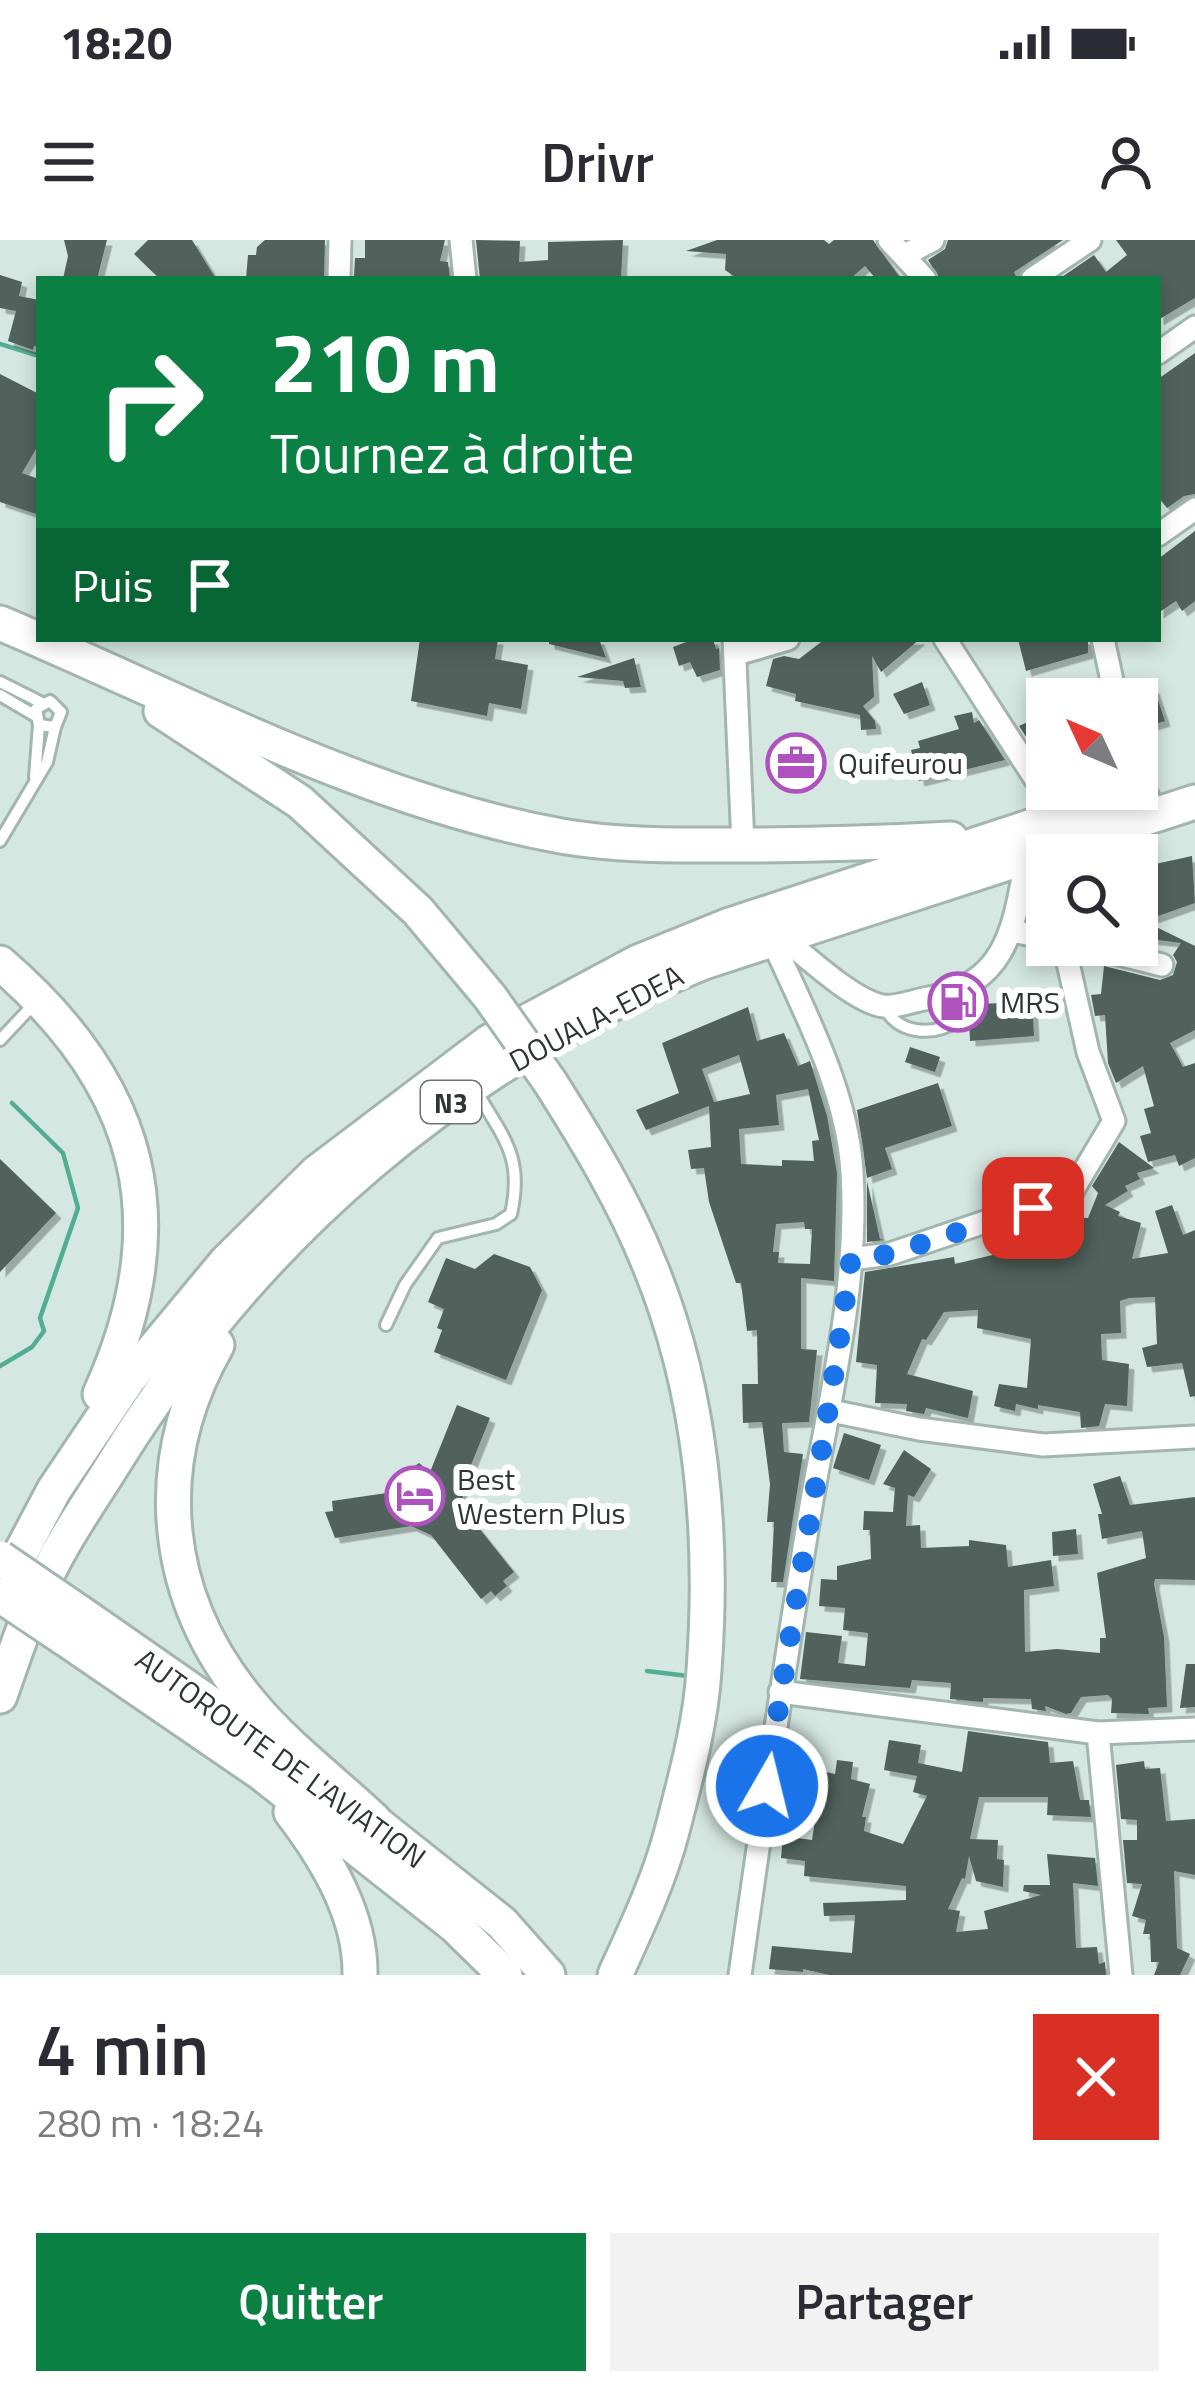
<!DOCTYPE html>
<html lang="fr">
<meta charset="utf-8">
<style>
:root{--surface:#fff;--page:#f2f2f3;--text:#2b2b33;--muted:#7c7c81;--accent:#0b8043}
body{margin:0;font-family:"Titillium Web",sans-serif;background:var(--page);color:var(--text);height:100vh;display:flex;flex-direction:column;font-size:45px;white-space:nowrap}
*{box-sizing:border-box;margin:0}
p{font-size:39px;color:var(--muted)}
.icon{flex:none;width:66px;height:66px;fill:none;stroke:currentColor;stroke-width:2;stroke-linecap:round;stroke-linejoin:round}
.map{position:relative;height:1735px;overflow:hidden}
.drawer{display:flex;flex-direction:column;background:var(--surface);flex:1}
.drawer>*{flex:none}
.hud{position:absolute;left:36px;top:36px;width:1125px;height:366px;border-radius:0px;box-shadow:0 6px 18px #0003;background:#0b8043;color:#fff;overflow:hidden}
.needle{width:78px;rotate:314deg}
.tools{position:absolute;left:1026px;top:438px;display:grid;gap:24px}
.tools a{display:grid;place-items:center;width:132px;height:132px;border-radius:0px;background:var(--surface);box-shadow:0 6px 18px #0003;font-size:60px}
.pin{position:absolute;display:grid;place-items:center;width:102px;height:102px;color:#fff;margin:-51px;border-radius:24px;box-shadow:0 6px 18px #0006}
.me{position:absolute;width:132px;margin:-66px;rotate:8deg;stroke-linejoin:round;filter:drop-shadow(0 0 9px #0008)}
.turn{display:flex;align-items:center;gap:42px;height:252px;padding:0 36px;font-size:54px}
.turn .icon{width:156px;height:156px;stroke-width:2.5}
.turn b{display:block;font-size:84px;line-height:102px}
.then{display:flex;align-items:center;height:114px;padding:0 36px;background:#0003;gap:24px;font-size:45px}
.round{display:grid;place-items:center;flex:none;width:126px;height:126px;border-radius:0px;background:var(--page)}
.summary{display:flex;align-items:center;justify-content:space-between;height:204px;padding:0 36px}
h1{font-size:72px;font-weight:600;line-height:90px}
.cta{display:flex;gap:24px;margin-top:auto;padding:24px 36px}
.cta a{flex:1;height:138px;border-radius:0px;background:var(--accent);color:#fff;font-size:48px;font-weight:600;line-height:138px;text-align:center}
.cta a+a{background:var(--page);color:var(--text)}
.status{display:flex;justify-content:space-between;align-items:center;height:84px;padding:0 60px;background:var(--surface);direction:ltr}
.status svg{height:33px;fill:currentColor}
header{display:flex;justify-content:space-between;align-items:center;height:156px;padding:0 36px;background:var(--surface);font-size:54px;font-weight:600}
.map>svg:first-child{display:block}
</style>
<div class="status"><b>18:20</b><svg viewBox="0 0 49 12"><path d="M0 12V9h3v3zM5 12V6h3v6zM10 12V3h3v9zM15 12V0h3v12zM26 1h20v11H26zM47 4h2v5h-2z"/></svg></div>
<header><svg class="icon" aria-label="menu" viewBox="0 0 24 24"><path d="M4 6h16M4 12h16M4 18h16"/></svg>Drivr<svg class="icon" aria-label="person" viewBox="0 0 24 24"><circle cx="12" cy="8" r="4"/><path d="M4 21q1-7 8-7t8 7"/></svg></header>
<div class="map">
<svg width="1195" height="1735" viewBox="0 0 1195 1735">
<defs>
<filter id="shadow"><feDropShadow dx="5.5" dy="5.5" stdDeviation="0" flood-color="#0004"/></filter>
</defs>
<rect width="100%" height="100%" fill="#d4e7e0"/>
<g fill="none" stroke-linecap="round" stroke-linejoin="round">
<!-- stream -->
<g stroke="#52ad93" stroke-width="4.5">
<polyline points="0,104 39,116"/>
<polyline points="0,1126 32,1107 44,1091 40,1078 78,968 63,913 12,863"/>
<polyline points="647,1431 688,1436"/>
</g>
</g>
<!-- building -->
<g fill="#51625c" fill-rule="evenodd" filter="url(#shadow)">
<polygon points="64,0 107,0 97,39 63,39 68,16"/>
<polygon points="148,0 192,0 216,39 160,39 134,14"/>
<polygon points="265,0 325,0 324,39 246,39 248,15 256,15 257,7"/>
<polygon points="365,0 445,0 440,21 448,22 450,39 354,36 355,18 365,18"/>
<polygon points="476,0 520,1 519,22 548,20 548,2 623,0 621,39 480,39"/>
<polygon points="717,0 824,0 829,4 834,0 873,0 901,39 876,39 865,26 850,39 738,39 725,30 726,14 686,11"/>
<polygon points="948,0 1063,0 1014,32 1017,39 940,39 928,20 945,9"/>
<polygon points="1116,0 1195,0 1195,58 1158,80 1158,39 1059,39 1094,15 1106,32 1127,15"/>
<polygon points="0,35 22,42 19,56 39,60 39,107 34,106 33,110 8,101 16,71 0,68"/>
<polygon points="1195,113 1195,254 1184,256 1167,268 1158,257 1158,139"/>
<polygon points="0,134 39,154 39,204 22,233 39,239 39,275 0,262"/>
<polygon points="1195,291 1195,361 1182,371 1176,361 1158,373 1158,319"/>
<polygon points="420,399 498,399 495,419 528,425 521,469 489,463 487,476 411,461"/>
<polygon points="549,399 599,399 606,418 549,404"/>
<polygon points="694,399 713,399 716,409 719,408 720,430 697,437 690,422 679,426 673,407"/>
<polygon points="825,399 920,399 881,432 872,416 874,457 863,466 875,481 876,489 861,490 860,475 795,461 796,454 766,446 773,419 784,416 799,419"/>
<polygon points="1018,399 1088,399 1088,413 1026,431"/>
<polygon points="634,418 641,447 625,448 623,441 577,437"/>
<polygon points="922,442 930,465 904,474 893,454"/>
<polygon points="1154,448 1165,481 1137,490 1137,453"/>
<polygon points="972,472 974,483 979,480 1005,520 919,541 911,510 920,508 918,501 959,489 954,476"/>
<polygon points="1039,477 1047,492 1047,508 1036,512 1019,486"/>
<polygon points="1192,616 1195,663 1144,681 1195,706 1195,790 1170,803 1183,827 1195,823 1195,918 1179,926 1175,915 1148,922 1140,896 1151,893 1144,869 1154,866 1143,826 1116,843 1108,823 1105,775 1095,776 1091,755 1101,754 1104,726 1160,740 1173,735 1177,722 1173,715 1181,703 1142,698 1144,681 1137,683 1137,628"/>
<polygon points="1032,756 1034,796 970,801 969,777 973,764 1007,763 1007,757"/>
<path d="M 748,767 L 757,801 L 784,793 L 798,826 L 810,821 L 827,876 L 837,933 L 834,1041 L 801,1038 L 801,1109 L 817,1110 L 809,1182 L 782,1183 L 784,1212 L 803,1214 L 783,1342 L 771,1342 L 774,1282 L 767,1282 L 770,1244 L 762,1182 L 743,1183 L 742,1144 L 758,1144 L 757,1090 L 747,1091 L 741,1043 L 736,1043 L 709,962 L 704,928 L 691,929 L 688,910 L 711,907 L 709,866 L 646,890 L 636,870 L 679,853 L 662,803 ZM 739,815 L 750,854 L 714,862 L 702,829 ZM 808,849 L 819,900 L 812,901 L 814,921 L 782,920 L 782,926 L 741,924 L 739,889 L 779,885 L 776,855 ZM 804,982 L 805,989 L 812,989 L 810,1024 L 778,1023 L 779,1012 L 773,1012 L 776,984 Z"/>
<polygon points="910,807 940,817 935,832 905,822"/>
<polygon points="938,843 952,886 885,908 892,929 867,938 857,870"/>
<polygon points="1119,902 1154,928 1137,933 1140,939 1125,946 1128,951 1105,965 1120,972 1118,976 1141,983 1132,1019 1168,1013 1155,971 1172,965 1183,995 1195,990 1195,1156 1190,1157 1182,1123 1147,1127 1142,1108 1157,1104 1155,1057 1129,1058 1120,1061 1121,1093 1101,1094 1102,1120 1129,1124 1127,1166 1105,1164 1099,1186 1081,1188 1080,1172 1038,1165 1038,1169 1016,1164 1015,1171 994,1166 999,1144 1027,1148 1031,1099 977,1088 978,1070 944,1072 926,1100 922,1099 907,1134 973,1151 968,1178 926,1168 924,1174 906,1171 907,1164 875,1163 877,1125 856,1122 865,1032 954,1017 955,1024 1005,1012 1004,1007 1013,1005 1012,999 1040,995 1036,981 1059,973 1060,977 1088,978 1098,953 1092,946"/>
<polygon points="0,919 56,973 0,1032"/>
<polygon points="867,941 880,999 885,1000 867,1002"/>
<polygon points="494,1014 530,1027 542,1050 506,1140 434,1112 442,1090 437,1088 444,1069 428,1062 446,1018 475,1029"/>
<polygon points="457,1165 490,1178 461,1250 467,1273 514,1332 503,1341 507,1346 495,1356 491,1351 481,1359 431,1295 411,1286 335,1298 325,1272 333,1271 332,1261 407,1250 401,1236 419,1223 430,1232"/>
<polygon points="844,1193 881,1205 869,1240 833,1228"/>
<polygon points="904,1210 931,1229 914,1257 908,1255 906,1286 920,1285 921,1308 969,1306 969,1300 1006,1305 1008,1327 1051,1320 1054,1346 1024,1350 1025,1412 1057,1409 1100,1413 1100,1398 1106,1398 1097,1333 1146,1318 1142,1291 1102,1299 1098,1274 1102,1274 1093,1244 1120,1236 1130,1265 1195,1257 1195,1340 1155,1339 1154,1344 1164,1397 1167,1467 1148,1468 1149,1474 1111,1473 1112,1459 1108,1455 1081,1457 1071,1473 1066,1474 1045,1466 1046,1471 1032,1469 1031,1459 983,1458 983,1462 950,1459 951,1443 912,1440 910,1448 800,1439 806,1392 842,1396 838,1423 865,1426 868,1393 843,1390 845,1368 819,1366 821,1339 837,1340 837,1326 871,1319 870,1290 863,1290 864,1271 893,1272 895,1248 883,1244"/>
<polygon points="1076,1289 1078,1314 1053,1316 1052,1292"/>
<polygon points="1186,1424 1195,1424 1195,1467 1180,1468"/>
<polygon points="968,1491 1048,1502 1050,1523 1073,1521 1080,1560 1089,1560 1091,1577 1047,1575 1048,1557 979,1557 970,1599 998,1600 997,1619 1004,1620 1003,1647 976,1641 969,1616 965,1639 962,1638 948,1669 960,1671 956,1692 988,1689 984,1671 1041,1655 1023,1651 1024,1645 1050,1645 1047,1614 1095,1618 1098,1646 1073,1643 1076,1708 1097,1707 1099,1724 1105,1722 1106,1735 829,1735 803,1729 803,1732 769,1729 772,1706 852,1713 855,1675 824,1676 823,1663 906,1660 906,1646 804,1636 805,1621 781,1618 783,1596 812,1600 820,1549 804,1545 807,1528 835,1534 837,1520 853,1522 851,1539 870,1544 862,1577 866,1577 864,1591 903,1604 927,1556 913,1552 917,1536 884,1530 889,1500 921,1505 918,1523 962,1532"/>
<polygon points="1144,1521 1145,1529 1160,1528 1166,1581 1195,1579 1195,1635 1174,1631 1177,1708 1190,1714 1180,1735 1154,1735 1159,1722 1151,1722 1150,1694 1143,1694 1146,1680 1132,1676 1142,1644 1127,1643 1123,1600 1137,1600 1137,1580 1121,1579 1116,1525"/>
</g>
<g fill="none" stroke-linecap="round" stroke-linejoin="round">
<!-- service casing -->
<g stroke="#a3b5af" stroke-width="16">
<g id="service">
<polyline points="0,442 42,463"/>
<polyline points="0,455 34,475"/>
<polyline points="35,537 39,485 36,469 50,461 61,472 55,487 39,485"/>
<polyline points="0,601 47,522 55,487"/>
<path d="M 884,766 C 897,794 932,797 957,781 L 969,747"/>
<polyline points="0,800 34,764"/>
<path d="M 386,1085 L 405,1045 L 438,998 L 496,984 L 511,974 C 524,916 503,898 475,849"/>
</g>
</g>
<!-- minor casing -->
<g stroke="#a3b5af" stroke-width="27">
<g id="minor">
<polyline points="461,0 465,39"/>
<polyline points="889,0 925,39"/>
<polyline points="905,15 933,0"/>
<polyline points="339,39 340,0"/>
<polyline points="1032,39 1090,0"/>
<polyline points="1158,113 1195,87"/>
<polyline points="1158,295 1195,269"/>
<polyline points="734,399 743,605"/>
<polyline points="945,399 1060,577"/>
<polyline points="1103,399 1116,459"/>
<polyline points="737,414 788,399"/>
<polyline points="1012,691 1047,698"/>
<path d="M 782,697 C 806,716 853,761 883,766 C 896,768 916,760 929,758 C 1010,743 1014,683 1027,616"/>
<polyline points="1083,705 1162,725"/>
<polyline points="851,1019 890,1014 1071,953 1114,881 1088,812 1064,705"/>
<polyline points="831,1171 919,1189 1043,1205 1195,1197"/>
<polyline points="780,1452 1098,1493 1195,1489"/>
<polyline points="1098,1493 1121,1735"/>
<path d="M 740,1735 C 762,1578 785,1422 811,1266 C 830,1156 859,1044 852,932 C 847,851 805,773 772,700"/>
</g>
</g>
<!-- trunk casing -->
<g stroke="#a3b5af" stroke-width="39">
<g id="trunk">
<path d="M 0,383 C 181,459 367,561 561,596 C 617,606 676,605 733,605 C 806,605 878,603 951,599"/>
<polyline points="161,471 300,562 418,671 490,757"/>
<path d="M 0,723 C 142,845 179,981 100,1154"/>
<path d="M 550,842 C 588,902 624,961 650,1026 C 702,1152 714,1295 704,1430 C 701,1483 685,1540 672,1591 C 659,1641 636,1689 615,1735"/>
<path d="M 217,1105 C 148,1226 162,1359 252,1465 C 287,1507 334,1542 374,1580"/>
<polyline points="1,1350 54,1250 128,1140 226,1022 316,933 489,802 638,722 727,686 1060,577 1142,558"/>
<polyline points="79,1372 270,1505"/>
<polyline points="64,1398 261,1533 455,1686 505,1735"/>
<path d="M 0,1456 C 15,1412 32,1362 54,1321 C 72,1286 96,1253 116,1220 C 258,992 456,823 704,722 L 1195,562"/>
<polyline points="356,1567 502,1683 548,1735"/>
<path d="M 291,1572 C 326,1618 361,1675 360,1735"/>
</g>
</g>
<!-- service -->
<use href="#service" stroke="#fff" stroke-width="10"/>
<!-- minor -->
<use href="#minor" stroke="#fff" stroke-width="21"/>
<!-- trunk -->
<use href="#trunk" stroke="#fff" stroke-width="33"/>
<!-- trunk-bridge casing -->
<g stroke="#a3b5af" stroke-width="39" stroke-linecap="butt">
<g id="trunk-bridge">
<polyline points="490,757 550,842"/>
<polyline points="0,1318 79,1372"/>
<polyline points="0,1355 64,1398"/>
</g>
</g>
<!-- trunk-bridge -->
<use href="#trunk-bridge" stroke="#fff" stroke-width="33"/>
</g>
<g fill="none" stroke-linecap="round" stroke-linejoin="round">
<!-- route -->
<path stroke="#1a73e8" stroke-width="21" stroke-dasharray="0 37.8" d="M 767,1546 C 792,1370 827,1196 851,1019 L 890,1014 L 1033,968"/>
</g>
<!-- icons -->
<defs>
<g id="office-ring" transform="scale(3)"><circle r="9.5" fill="#fff" stroke="#ae52bd" stroke-width="1.5"/><path d="M-6-3h4V-5.5h4V-3h4V5H-6ZM-1-4.5V-3h2v-1.5ZM-6 0V1H6V0Z" fill="#ae52bd"/></g>
<g id="fuel-ring" transform="scale(3)"><circle r="9.5" fill="#fff" stroke="#ae52bd" stroke-width="1.5"/><path d="M-5.5-6h7V0h2V4h1.3V-2.5L3-4.5l.8-.8L6-3V5H2.5V1h-1V6h-7ZM-4.2-4.7v3.2H.2V-4.7Z" fill="#ae52bd"/></g>
<g id="hotel-ring" transform="scale(3)"><circle r="9.5" fill="#fff" stroke="#ae52bd" stroke-width="1.5"/><path d="M-6-4.5h1.5V1H6V5H4.5V3h-9V5H-6ZM-4 0a1.8 1.8 0 1 1 3.6 0ZM.5 0V-2.5h3Q6-2.5 6 0Z" fill="#ae52bd"/></g>
</defs>
<g fill-rule="evenodd">
<use href="#office-ring" x="796" y="523"/>
<use href="#fuel-ring" x="958" y="762"/>
<use href="#hotel-ring" x="415" y="1256"/>
</g>
<g text-anchor="middle" dominant-baseline="central" stroke-width="12" stroke-linejoin="round" paint-order="stroke">
<!-- shield labels -->
<rect fill="#fff" stroke="#6d7270" stroke-width="3" x="421" y="841" width="60" height="42" rx="9"/>
<g font-size="27" font-weight="bold" fill="#2e3532">
<text x="451" y="862">N3</text>
</g>
<!-- poi labels -->
<g font-size="30" fill="#2e3532" stroke="#fff" text-anchor="start">
<text x="838" y="523">Quifeurou</text>
<text x="1000" y="762">MRS</text>
<text x="457" y="1239">Best<tspan x="457" dy="34">Western Plus</tspan></text>
</g>
<!-- street labels -->
<g font-size="30" fill="#2e3532" stroke="#fff">
<text transform="translate(596 778) rotate(-28)">DOUALA-EDEA</text>
<text transform="translate(281 1518) rotate(36)">AUTOROUTE DE L'AVIATION</text>
</g>
</g>
</svg>
<div class="tools">
<a><svg class="needle" viewBox="-14 -14 28 28"><path d="M0-13l5 13h-10z" fill="#e53935"/><path d="M0 13l5-13h-10z" fill="#7c7c81"/></svg></a>
<a><svg class="icon" aria-label="search" viewBox="0 0 24 24"><circle cx="10" cy="10" r="6"/><path d="M15 15l6 6"/></svg></a>
</div>
<div class="pin" style="left:1033px;top:968px;background:#d93025"><svg class="icon" aria-label="arrive" viewBox="0 0 24 24"><path d="M6 21V4h12l-3 4 3 4H6"/></svg></div>
<svg class="me" style="left:767px;top:1546px" viewBox="-20 -20 40 40"><circle r="17" fill="#1a73e8" stroke="#fff" stroke-width="3"/><path d="M0-11L8 9 0 5-8 9z" fill="#fff"/></svg>
<div class="hud">
<div class="turn"><svg class="icon" aria-label="right" viewBox="0 0 24 24"><path d="M7 20v-9h11M14 6l5 5-5 5"/></svg><div><b>210 m</b>Tournez à droite</div></div>
<div class="then">Puis<svg class="icon" aria-label="arrive" viewBox="0 0 24 24"><path d="M6 21V4h12l-3 4 3 4H6"/></svg></div>
</div>
</div>
<section class="drawer">
<div class="summary"><div><h1>4 min</h1><p>280 m · 18:24</p></div><a class="round" style="background:#d93025;color:#fff"><svg class="icon" aria-label="close" viewBox="0 0 24 24"><path d="M6 6l12 12M18 6L6 18"/></svg></a></div>
<div class="cta"><a>Quitter</a><a>Partager</a></div>
</section>
